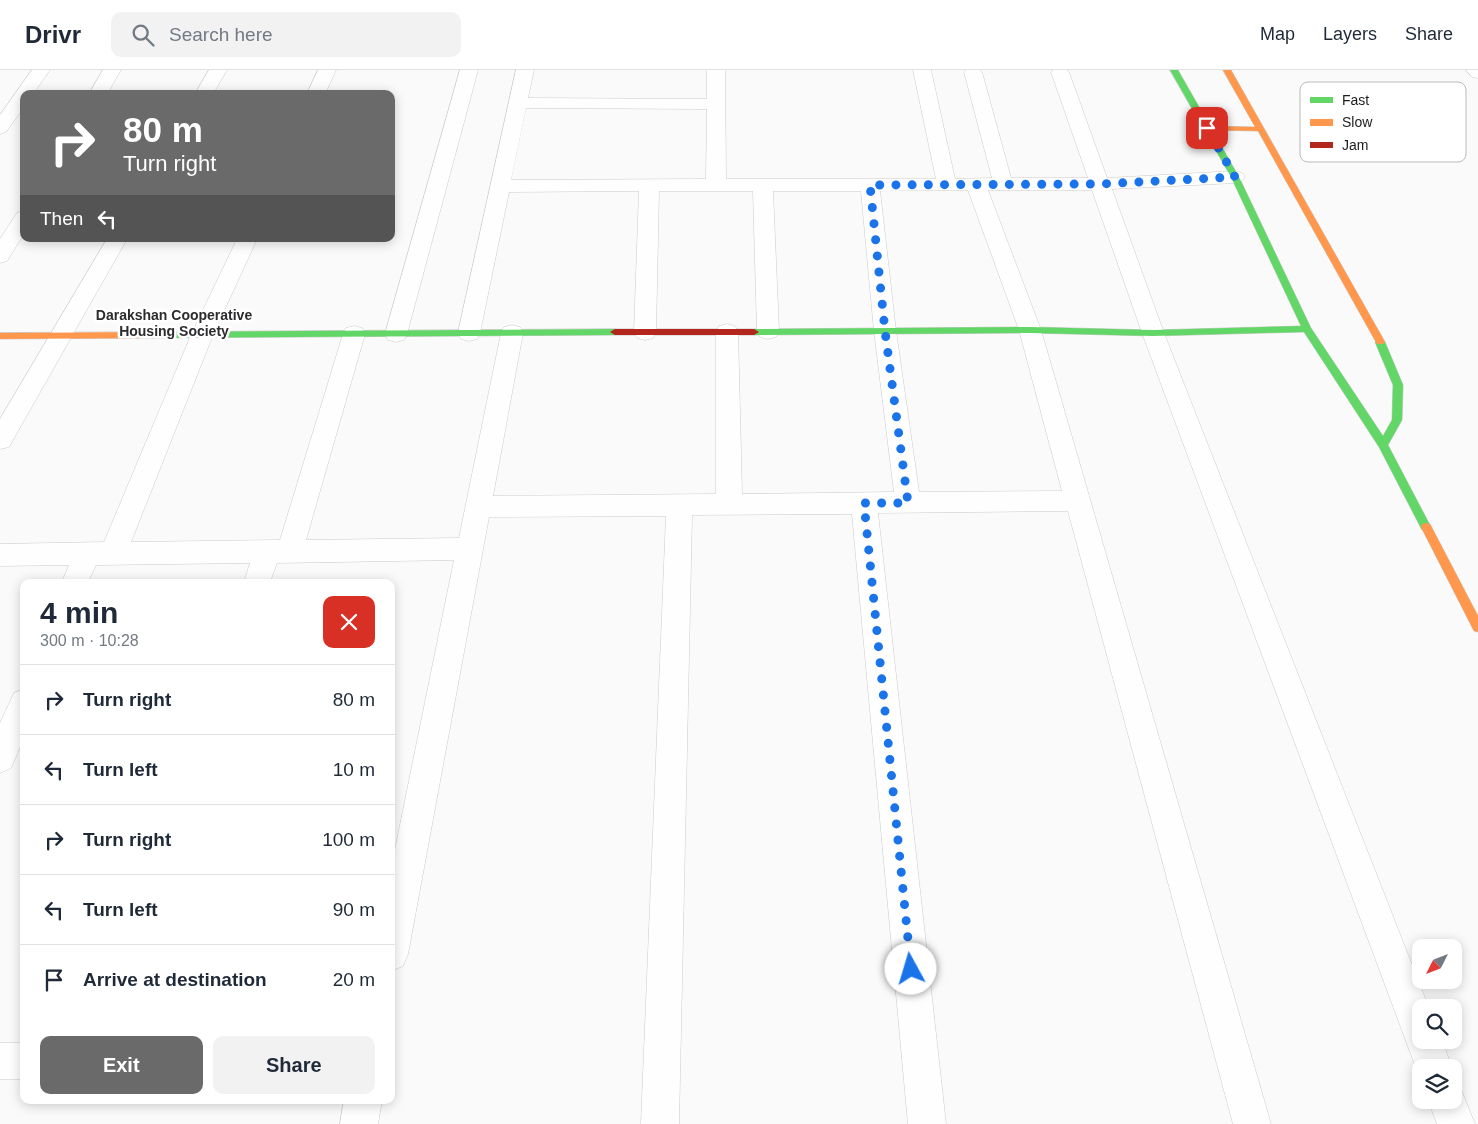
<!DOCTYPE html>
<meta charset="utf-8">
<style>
:root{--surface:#fff;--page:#f2f2f3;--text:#1f2937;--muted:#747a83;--line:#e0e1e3;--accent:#6b6a6b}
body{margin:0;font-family:Arial,sans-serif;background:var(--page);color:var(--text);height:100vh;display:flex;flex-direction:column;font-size:19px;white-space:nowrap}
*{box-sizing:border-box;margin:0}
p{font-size:16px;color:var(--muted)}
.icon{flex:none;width:28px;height:28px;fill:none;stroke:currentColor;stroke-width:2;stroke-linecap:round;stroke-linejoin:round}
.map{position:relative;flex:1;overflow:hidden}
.sheet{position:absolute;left:20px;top:509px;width:375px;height:525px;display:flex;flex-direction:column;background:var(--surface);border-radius:10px;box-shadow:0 2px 12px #0003}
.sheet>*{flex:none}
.guide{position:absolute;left:20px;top:20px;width:375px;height:152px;border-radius:10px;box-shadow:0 2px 12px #0003;background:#6b6a6b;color:#fff;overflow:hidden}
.needle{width:32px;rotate:228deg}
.buttons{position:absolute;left:1412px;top:869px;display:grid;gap:10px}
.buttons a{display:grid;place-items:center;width:50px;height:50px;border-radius:10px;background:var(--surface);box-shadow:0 2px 12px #0003;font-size:25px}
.pin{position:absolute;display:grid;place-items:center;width:42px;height:42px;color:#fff;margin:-21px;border-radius:10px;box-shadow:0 2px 8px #0006}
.me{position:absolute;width:55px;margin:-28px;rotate:354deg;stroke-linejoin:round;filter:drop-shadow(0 0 4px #0008)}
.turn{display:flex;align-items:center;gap:18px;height:105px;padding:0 20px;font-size:22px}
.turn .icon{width:65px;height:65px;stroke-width:2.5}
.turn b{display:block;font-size:35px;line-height:42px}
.then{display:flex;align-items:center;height:48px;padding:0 20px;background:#0003;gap:10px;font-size:19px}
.round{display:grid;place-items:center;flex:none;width:52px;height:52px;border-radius:10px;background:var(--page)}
.summary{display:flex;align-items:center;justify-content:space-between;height:85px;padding:0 20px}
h1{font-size:30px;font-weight:600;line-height:38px}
.action{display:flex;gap:10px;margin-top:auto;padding:10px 20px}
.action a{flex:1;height:58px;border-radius:10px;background:var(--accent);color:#fff;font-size:20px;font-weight:600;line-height:58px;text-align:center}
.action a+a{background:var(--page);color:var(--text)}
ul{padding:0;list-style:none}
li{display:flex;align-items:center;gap:15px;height:70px;padding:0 20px;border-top:1px solid var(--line)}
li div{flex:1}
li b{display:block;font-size:19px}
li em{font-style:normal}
header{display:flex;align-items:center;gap:30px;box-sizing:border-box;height:70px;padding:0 25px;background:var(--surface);border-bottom:1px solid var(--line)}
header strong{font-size:24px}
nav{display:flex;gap:28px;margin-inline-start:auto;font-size:18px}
.search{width:350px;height:45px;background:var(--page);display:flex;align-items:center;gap:12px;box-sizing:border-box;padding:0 18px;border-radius:10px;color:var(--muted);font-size:19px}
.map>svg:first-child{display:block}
</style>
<header>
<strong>Drivr</strong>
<div class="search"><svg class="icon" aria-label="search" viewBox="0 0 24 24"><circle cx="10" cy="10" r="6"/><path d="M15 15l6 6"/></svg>Search here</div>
<nav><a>Map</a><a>Layers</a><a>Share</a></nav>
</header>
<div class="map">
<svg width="1478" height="1054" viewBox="0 0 1478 1054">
<rect width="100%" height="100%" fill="#fbfafb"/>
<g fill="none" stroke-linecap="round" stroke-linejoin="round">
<!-- street casing -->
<g stroke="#cccbcc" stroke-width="1">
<g id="street">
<polygon points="32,0 50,0 33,24 24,24 24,37 6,62 0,64 0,45"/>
<polygon points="103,0 121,0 107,24 89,24"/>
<polygon points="209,0 227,0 213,24 195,24"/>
<polygon points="318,0 336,0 325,24 307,24"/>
<polygon points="460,0 478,0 407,264 404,270 396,272 388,270 385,264"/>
<path d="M 516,0 L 534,0 L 528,28 L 707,29 L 707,0 L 725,0 L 726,109 L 936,109 L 913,0 L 931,0 L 955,109 L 992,108 L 964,2 L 966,0 L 980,0 L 982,2 L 1011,108 L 1088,108 L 1051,2 L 1053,0 L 1067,0 L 1069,2 L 1107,108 L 1235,101 L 1242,103 L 1245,107 L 1242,111 L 1235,113 L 1112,119 L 1164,263 L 1429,938 L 1421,938 L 1421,970 L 1442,970 L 1452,998 L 1421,998 L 1421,1011 L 1416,998 L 1142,263 L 1092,120 L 988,120 L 1041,260 L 1271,1054 L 1233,1054 L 1068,441 L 878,443 L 946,1054 L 908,1054 L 852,444 L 692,445 L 679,1054 L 641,1054 L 666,446 L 489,447 L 408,884 L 403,896 L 391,901 L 391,799 L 454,490 L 277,493 L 270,512 L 244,512 L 250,493 L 96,495 L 88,512 L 62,512 L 69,495 L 0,496 L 0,474 L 104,472 L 191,265 L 237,169 L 257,169 L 213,265 L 131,472 L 280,470 L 343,264 L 346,258 L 354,256 L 362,258 L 365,264 L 306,470 L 459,468 L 501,263 L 504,257 L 512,255 L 520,257 L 523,263 L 493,426 L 716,424 L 716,262 L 719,256 L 727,254 L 735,256 L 738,262 L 742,424 L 894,422 L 874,261 L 861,121 L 773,121 L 779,261 L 776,267 L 768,269 L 760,267 L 757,261 L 753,121 L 659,121 L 656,262 L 653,268 L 645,270 L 637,268 L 634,262 L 639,121 L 509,122 L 480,263 L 477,269 L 469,271 L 461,269 L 458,263 ZM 526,38 L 707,39 L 706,109 L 511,110 ZM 949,120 L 968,120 L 1019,260 L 1062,421 L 919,422 L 896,261 L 880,121 Z"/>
<polygon points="1466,0 1478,0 1478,8 1472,7"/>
<polygon points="24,141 24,164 7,191 0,193 0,169 17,143"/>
<polygon points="107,169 127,169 9,377 0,379 0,349"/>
<polygon points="24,619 24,668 11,698 0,703 0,653 14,623"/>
<rect x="0" y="973" width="24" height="36"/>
<polygon points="1454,1014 1460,1017 1475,1054 1437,1054 1428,1030 1454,1030"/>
<polygon points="344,1030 382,1030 378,1054 340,1054"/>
</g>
</g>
<!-- fast casing -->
<g stroke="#cccbcc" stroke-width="1">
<g id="fast">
<polygon points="1170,0 1178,0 1239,107 1311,258 1383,366 1392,350 1393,315 1375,272 1380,269 1385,272 1403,315 1402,350 1388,375 1431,457 1430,460 1422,460 1379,377 1304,262 1153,266 1030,263 754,265 749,262 754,259 1030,257 1153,260 1301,256 1231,107"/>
<polygon points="615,259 620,262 615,265 153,268 148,265 153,262"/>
</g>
</g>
<!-- slow casing -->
<g stroke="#cccbcc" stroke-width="1">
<g id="slow">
<polygon points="1223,0 1231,0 1385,272 1383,274 1377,274 1258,61 1207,60 1203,58 1207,56 1255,57"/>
<polygon points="153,262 158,265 153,268 0,269 0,263"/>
<polygon points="1426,453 1430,454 1478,546 1478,562 1474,561 1421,457 1422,454"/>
</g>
</g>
<!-- jam casing -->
<g stroke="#cccbcc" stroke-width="1">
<polygon id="jam" points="615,259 754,259 759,262 754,265 615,265 610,262"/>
</g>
<!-- street -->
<use href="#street" fill="#fefefe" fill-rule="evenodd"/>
<!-- fast -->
<use href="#fast" fill="#63d668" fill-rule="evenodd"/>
<!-- slow -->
<use href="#slow" fill="#ff974d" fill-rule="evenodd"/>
<!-- jam -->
<use href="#jam" fill="#b3261e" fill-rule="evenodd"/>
</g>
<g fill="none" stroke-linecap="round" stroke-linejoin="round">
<!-- route -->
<polyline stroke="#1a73e8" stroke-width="9" stroke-dasharray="0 16.2" points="911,899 864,433 908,433 885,261 870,115 1100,114 1235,107 1207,58"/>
</g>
<g text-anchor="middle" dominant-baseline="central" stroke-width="5" stroke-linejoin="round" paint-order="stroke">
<!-- neighbourhood labels -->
<g font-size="14" font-weight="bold" fill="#2c2b2d" stroke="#fff">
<text x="174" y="245">Darakshan Cooperative<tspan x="174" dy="16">Housing Society</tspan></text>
</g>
</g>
<!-- legend -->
<rect x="1300" y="12" width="166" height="80" rx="8" fill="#fff" stroke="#bbb" stroke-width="1"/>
<rect x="1310" y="27" width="23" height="6" fill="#63d668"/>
<rect x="1310" y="49" width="23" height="7" fill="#ff974d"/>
<rect x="1310" y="72" width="23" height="6" fill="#b3261e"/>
<g font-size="14" fill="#1d1c1d">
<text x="1342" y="35">Fast</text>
<text x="1342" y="57">Slow</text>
<text x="1342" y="80">Jam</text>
</g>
</svg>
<div class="buttons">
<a><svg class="needle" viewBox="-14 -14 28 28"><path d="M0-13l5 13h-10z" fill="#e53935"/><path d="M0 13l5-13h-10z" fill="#747a83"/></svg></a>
<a><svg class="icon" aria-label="search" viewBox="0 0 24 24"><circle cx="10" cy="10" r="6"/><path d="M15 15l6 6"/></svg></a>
<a><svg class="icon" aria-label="layers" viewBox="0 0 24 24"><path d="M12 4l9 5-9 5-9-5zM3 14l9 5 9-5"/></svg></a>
</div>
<div class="pin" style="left:1207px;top:58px;background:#d93025"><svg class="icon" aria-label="arrive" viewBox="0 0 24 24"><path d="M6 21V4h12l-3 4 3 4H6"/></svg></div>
<svg class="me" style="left:911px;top:899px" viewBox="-20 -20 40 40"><circle r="19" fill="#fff"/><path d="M0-13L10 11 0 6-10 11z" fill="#1a73e8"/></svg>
<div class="guide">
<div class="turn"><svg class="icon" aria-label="right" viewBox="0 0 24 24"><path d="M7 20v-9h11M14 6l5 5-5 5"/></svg><div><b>80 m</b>Turn right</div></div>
<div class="then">Then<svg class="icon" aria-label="left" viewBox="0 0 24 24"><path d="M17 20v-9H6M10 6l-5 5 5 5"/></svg></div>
</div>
<section class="sheet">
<div class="summary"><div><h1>4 min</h1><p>300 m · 10:28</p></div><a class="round" style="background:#d93025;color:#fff"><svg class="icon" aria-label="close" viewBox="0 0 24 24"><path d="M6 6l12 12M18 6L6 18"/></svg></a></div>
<ul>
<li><svg class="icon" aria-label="right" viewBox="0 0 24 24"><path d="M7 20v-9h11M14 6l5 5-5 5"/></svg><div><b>Turn right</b></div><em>80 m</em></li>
<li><svg class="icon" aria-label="left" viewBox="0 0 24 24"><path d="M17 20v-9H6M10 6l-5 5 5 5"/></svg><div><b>Turn left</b></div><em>10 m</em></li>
<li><svg class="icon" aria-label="right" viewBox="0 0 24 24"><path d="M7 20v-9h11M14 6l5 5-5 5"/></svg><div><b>Turn right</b></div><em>100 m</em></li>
<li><svg class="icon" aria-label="left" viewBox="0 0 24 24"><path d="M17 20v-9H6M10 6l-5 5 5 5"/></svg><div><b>Turn left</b></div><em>90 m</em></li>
<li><svg class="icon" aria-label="arrive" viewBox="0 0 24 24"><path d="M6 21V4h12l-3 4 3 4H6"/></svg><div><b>Arrive at destination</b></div><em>20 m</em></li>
</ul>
<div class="action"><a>Exit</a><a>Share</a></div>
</section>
</div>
